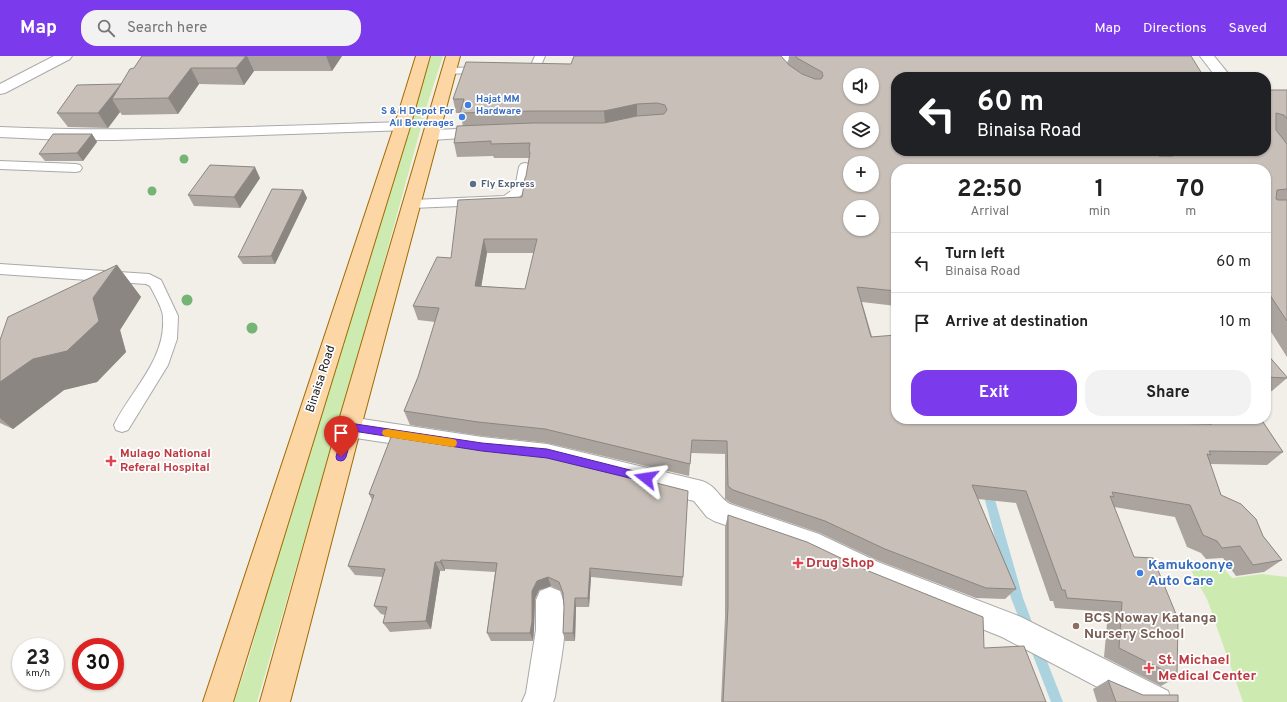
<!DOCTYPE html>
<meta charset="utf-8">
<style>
:root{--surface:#fff;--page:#f2f2f2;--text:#222;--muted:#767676;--line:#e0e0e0;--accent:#7c3aed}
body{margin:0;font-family:Overpass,sans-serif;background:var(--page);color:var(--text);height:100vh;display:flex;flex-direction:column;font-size:15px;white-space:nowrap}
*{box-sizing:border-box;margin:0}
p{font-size:13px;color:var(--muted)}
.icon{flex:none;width:22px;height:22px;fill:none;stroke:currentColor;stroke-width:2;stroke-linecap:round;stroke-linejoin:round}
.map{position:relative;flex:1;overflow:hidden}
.panel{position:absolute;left:891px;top:108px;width:380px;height:260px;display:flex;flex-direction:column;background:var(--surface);border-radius:16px;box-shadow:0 1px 3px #0004}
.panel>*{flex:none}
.guide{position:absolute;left:891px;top:16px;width:380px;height:84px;border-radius:16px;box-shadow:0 1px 3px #0004;background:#202124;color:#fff;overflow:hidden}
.tools{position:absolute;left:843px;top:12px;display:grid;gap:8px}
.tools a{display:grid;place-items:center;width:36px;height:36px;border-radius:50%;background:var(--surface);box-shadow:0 1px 3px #0004;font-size:20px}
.speed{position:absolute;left:12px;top:582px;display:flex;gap:8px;font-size:20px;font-weight:700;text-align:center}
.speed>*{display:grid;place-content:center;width:52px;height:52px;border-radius:50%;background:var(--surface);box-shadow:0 1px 3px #0004;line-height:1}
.speed small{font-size:10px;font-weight:400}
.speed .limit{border:6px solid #d22;background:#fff;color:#111}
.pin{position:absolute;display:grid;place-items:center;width:34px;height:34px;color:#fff;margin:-41px -17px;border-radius:50% 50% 50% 0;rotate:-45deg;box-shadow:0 0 4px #0007}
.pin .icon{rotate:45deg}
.me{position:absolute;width:44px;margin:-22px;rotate:285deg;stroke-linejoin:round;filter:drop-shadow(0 0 3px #0008)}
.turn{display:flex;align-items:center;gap:14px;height:84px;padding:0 20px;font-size:18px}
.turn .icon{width:52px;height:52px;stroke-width:2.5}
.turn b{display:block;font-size:28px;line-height:34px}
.eta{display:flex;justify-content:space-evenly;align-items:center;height:68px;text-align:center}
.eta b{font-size:24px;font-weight:700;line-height:28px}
.cta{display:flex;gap:8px;margin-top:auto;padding:8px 20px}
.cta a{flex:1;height:46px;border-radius:16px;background:var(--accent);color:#fff;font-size:16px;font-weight:700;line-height:46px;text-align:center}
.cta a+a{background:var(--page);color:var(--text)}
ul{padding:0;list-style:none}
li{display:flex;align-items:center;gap:12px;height:60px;padding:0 20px;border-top:1px solid var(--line)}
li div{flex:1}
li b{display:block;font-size:15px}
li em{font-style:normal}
header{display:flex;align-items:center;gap:24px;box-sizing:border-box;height:56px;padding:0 20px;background:var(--accent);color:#fff}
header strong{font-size:19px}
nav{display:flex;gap:22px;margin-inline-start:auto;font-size:14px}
.search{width:280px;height:36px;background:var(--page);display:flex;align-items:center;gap:10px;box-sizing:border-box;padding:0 14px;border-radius:16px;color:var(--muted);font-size:15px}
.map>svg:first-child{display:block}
</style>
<header>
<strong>Map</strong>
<div class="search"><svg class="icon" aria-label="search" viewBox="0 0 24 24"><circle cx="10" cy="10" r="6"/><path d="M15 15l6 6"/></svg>Search here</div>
<nav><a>Map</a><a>Directions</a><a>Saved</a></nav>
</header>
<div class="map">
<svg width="1287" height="646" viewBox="0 0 1287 646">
<rect width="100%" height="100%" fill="#f2efe9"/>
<!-- grass -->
<g fill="#cdebb0">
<polygon points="431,0 443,0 427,49 367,268 257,646 234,646 247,608 284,476"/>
<polygon points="1220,508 1232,522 1262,518 1287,521 1287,646 1243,646 1207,543 1188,509"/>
</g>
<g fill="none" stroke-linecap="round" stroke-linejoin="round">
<!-- stream -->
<g fill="#aad3df" fill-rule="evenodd">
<polygon points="987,429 991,430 992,433 1023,542 1035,574 1033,578 1029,580 1025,578 1011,542 982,433 983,430"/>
<polygon points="1035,583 1039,585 1063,646 1051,646 1029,589 1031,585"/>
</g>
<!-- lane casing -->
<g stroke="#a9a9a9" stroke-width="2">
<g id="lane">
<polygon points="535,0 545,0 539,14 516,15 515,13 516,11 531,9"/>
<polygon points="777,0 790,0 791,2 786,7 796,19 795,21 787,21 776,9 775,7 779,3"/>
<polygon points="485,11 489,12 490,14 489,16 449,18 444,15 449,12"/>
<polygon points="0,105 76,108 80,109 82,112 80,115 76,116 0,113"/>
<polygon points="525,107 529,108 531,111 527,134 512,147 507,148 412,152 407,151 406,148 407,145 412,144 504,140 515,132 519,111 521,108"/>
<path d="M 0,208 L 149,218 L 161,224 L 178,260 L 177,283 L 168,309 L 128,374 L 122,376 L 116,374 L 114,369 C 131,334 166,304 163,261 C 163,253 154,238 150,230 L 146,228 L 0,218 Z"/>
</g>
</g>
<!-- street casing -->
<g stroke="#a9a9a9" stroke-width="2">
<g id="street">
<polygon points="54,0 72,0 70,3 5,37 0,38 0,28"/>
<polygon points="1200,0 1214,0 1231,21 1216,21"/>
<path d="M 402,66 L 408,68 L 410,71 L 408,74 L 116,84 L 64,84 L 0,81 L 0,71 C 134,77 268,70 402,66 Z"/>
<polygon points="486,72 492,74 494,77 492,80 432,84 426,82 424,79 426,76 432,74"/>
<path d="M 349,361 L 482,381 L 547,388 L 702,425 C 717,430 718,441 730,448 L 819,478 L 878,506 L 1021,561 L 1168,635 L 1172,646 L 1126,646 L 1002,581 L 860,524 L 803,496 L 714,465 L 707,461 L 694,445 L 547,408 L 482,401 L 349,381 L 341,378 L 337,371 L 341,364 Z"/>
<path d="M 550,531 L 560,535 C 572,563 559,611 555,641 L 553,646 L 522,646 L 526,637 L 536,574 L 536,544 L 540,535 Z"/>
</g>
</g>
<!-- primary casing -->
<g stroke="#a06b00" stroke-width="2">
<g id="primary">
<polygon points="416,0 430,0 410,71 233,646 203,646 394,71"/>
<polygon points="446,0 460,0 361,371 290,646 260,646 337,371"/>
</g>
</g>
<!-- lane -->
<use href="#lane" fill="#fff" fill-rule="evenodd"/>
<!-- street -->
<use href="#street" fill="#fff" fill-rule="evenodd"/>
<!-- primary -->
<use href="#primary" fill="#fcd6a4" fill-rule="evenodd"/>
</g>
<!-- trees -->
<g fill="#74b475">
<circle cx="184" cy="103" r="4.5"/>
<circle cx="152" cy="135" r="4.5"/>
<circle cx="187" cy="244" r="5.5"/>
<circle cx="252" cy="272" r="5.5"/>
</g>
<!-- wall -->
<g fill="#aba49e" fill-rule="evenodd">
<polygon points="142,0 342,0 332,15 254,15 244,29 199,28 178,58 122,59 120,56 108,72 68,71 57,57 121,28 134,12"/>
<path d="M 789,0 L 1191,0 L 896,95 L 1266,95 L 1266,34 L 1287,34 L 1287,301 L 1266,268 L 1266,113 L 896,113 L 896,250 L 862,246 L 896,363 L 1190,368 L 1187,363 L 1261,363 L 1283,396 L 1267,409 L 1210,408 L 1221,439 L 1263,480 L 1282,504 L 1264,516 L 1236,520 L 1223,502 L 1206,503 L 1201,497 L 1187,491 L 1175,461 L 1114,451 L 1177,621 L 1161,630 L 1104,601 L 1108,556 L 1055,552 L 1053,545 L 1050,545 L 1016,447 L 978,443 L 1016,533 L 1005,543 L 976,542 L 879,505 L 820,477 L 731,447 L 725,443 L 725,398 L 691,397 L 689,420 L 547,387 L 482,380 L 410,369 L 404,355 L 418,321 L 435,266 L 418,264 L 413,250 L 451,202 L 522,141 L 530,102 L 494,102 L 493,100 L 457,101 L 454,87 L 463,70 L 460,57 L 456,57 L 453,43 L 571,8 L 788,7 ZM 487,197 L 534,197 L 525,233 L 481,230 Z"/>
<polygon points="92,78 97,86 83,105 45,105 39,98"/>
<polygon points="260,122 240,152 194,150 188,139"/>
<polygon points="303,134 307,142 275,208 243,208 238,201"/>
<polygon points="117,209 141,241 120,274 126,296 97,326 64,334 13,373 0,367 0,284"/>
<polygon points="1266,297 1287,322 1272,335 1266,335"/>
<polygon points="391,381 683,521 682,530 591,521 589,551 576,551 575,585 565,585 563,577 564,551 563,541 561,535 551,530 539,534 535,543 534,574 533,585 491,585 487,577 495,516 445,513 445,515 440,515 431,573 390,576 383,567 385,559 381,558 374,550 383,521 355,519 348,510 372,444 369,438"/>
<polygon points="728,459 984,592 1046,646 721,646 725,561 725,471"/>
<polygon points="1108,624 1143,639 1178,646 1097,646 1093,633"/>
</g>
<!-- shaded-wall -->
<g fill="#8b8681">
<polygon points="246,0 247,0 254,15 244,29 236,12"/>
<polygon points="326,0 342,0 332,15"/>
<polygon points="191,12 199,28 178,58 168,42"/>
<polygon points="122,28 112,43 120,56 108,72 98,57"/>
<polygon points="637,48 637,62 605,68 604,55"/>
<polygon points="92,78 97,86 83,105 77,97"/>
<polygon points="255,111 260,122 240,152 234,141"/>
<polygon points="303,134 307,142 275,208 271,200"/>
<polygon points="484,183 487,197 479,244 475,230"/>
<polygon points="117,209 141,241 120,274 126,296 97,326 64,334 13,373 0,362 0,326 93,242"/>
<polygon points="441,504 445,513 445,515 440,506"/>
<polygon points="435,506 440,515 431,573 426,565"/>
<polygon points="590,512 591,521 589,551 588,542"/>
<polygon points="548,521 551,530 539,534 535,543 534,574 533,585 530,577 532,535 537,525"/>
<polygon points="575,542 576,551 575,585 573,577"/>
</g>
<!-- building -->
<g fill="#c7bfb8" stroke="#8b8681" fill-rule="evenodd">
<polygon points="142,0 246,0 236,12 191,12 168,42 112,43 130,13 134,12"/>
<path d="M 574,0 L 781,0 L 789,9 L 802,18 L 815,23 L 821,23 L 823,20 L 822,16 L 797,2 L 795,0 L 1191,0 L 1204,21 L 896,21 L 896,95 L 1155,95 L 1159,100 L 1173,100 L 1170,95 L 1266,95 L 1266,34 L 1287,34 L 1287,63 L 1284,59 L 1276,57 L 1276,74 L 1287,88 L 1287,133 L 1277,134 L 1276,143 L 1278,144 L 1287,144 L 1287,265 L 1266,233 L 1266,113 L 896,113 L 896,235 L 857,231 L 871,281 L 896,279 L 896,363 L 1153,363 L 1154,367 L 1212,368 L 1209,363 L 1261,363 L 1283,396 L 1209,395 L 1211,399 L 1207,398 L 1221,439 L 1241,448 L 1256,463 L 1263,480 L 1282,504 L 1253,509 L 1240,490 L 1222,492 L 1217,485 L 1203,479 L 1190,449 L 1112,436 L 1114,441 L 1110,440 L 1134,501 L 1153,502 L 1178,563 L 1177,621 L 1119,592 L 1122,546 L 1067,542 L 1065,534 L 1062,534 L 1026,435 L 972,429 L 1016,533 L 986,532 L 885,493 L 825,465 L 733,434 L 728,430 L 727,385 L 692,384 L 690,408 L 545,373 L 478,366 L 404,355 L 418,321 L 439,252 L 413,250 L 437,201 L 451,202 L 458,144 L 522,141 L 525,122 L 526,120 L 530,97 L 529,94 L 530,87 L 491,88 L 491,85 L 454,87 L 457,70 L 532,67 L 604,67 L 637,60 L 664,58 L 667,54 L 665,49 L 657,47 L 637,48 L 604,55 L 532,55 L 460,57 L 464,43 L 453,43 L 466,6 L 571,8 ZM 850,19 L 872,19 L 872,41 L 850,41 ZM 850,63 L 872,63 L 872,85 L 850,85 ZM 850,107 L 872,107 L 872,129 L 850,129 ZM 850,151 L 872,151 L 872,173 L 850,173 ZM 484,183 L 537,183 L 525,233 L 475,230 Z"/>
<polygon points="121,28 118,32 98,57 57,57 77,29"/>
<polygon points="53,78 92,78 77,97 39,98"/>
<polygon points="210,109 255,111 234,141 188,139"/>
<polygon points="272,133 303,134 271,200 238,201"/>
<polygon points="117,209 93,242 99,265 67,295 33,303 0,326 0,284 8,261"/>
<polygon points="1266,297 1287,321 1287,322 1266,321"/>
<polygon points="396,380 478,392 545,399 688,435 683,521 590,512 588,542 575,542 573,577 563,577 564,551 563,537 559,526 548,521 537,525 532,535 532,566 530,577 487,577 497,507 441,504 440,506 435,506 426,565 383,567 387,551 374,550 385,513 348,510 374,439 369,438 391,381 396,381"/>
<polygon points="728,459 807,486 866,514 983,561 984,592 1024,590 1046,646 723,646 728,551"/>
<polygon points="1108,624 1143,639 1178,639 1178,646 1116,646"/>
</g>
<!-- route -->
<polygon fill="#7c3aed" stroke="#51269a" points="349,367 482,387 547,393 646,418 650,419 651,422 650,425 646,426 547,402 482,395 353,375 346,401 344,404 341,405 337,404 336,401 344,371 346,368"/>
<!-- slow -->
<polygon fill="#f59e0b" points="387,373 453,383 456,384 457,387 456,390 453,391 387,381 383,379 382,377 383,374"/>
<!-- markers -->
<g fill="#3f7fe0" stroke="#fff" stroke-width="1.5">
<circle cx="468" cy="49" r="4"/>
<circle cx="462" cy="61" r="4"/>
<circle cx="1140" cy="517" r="4"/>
</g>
<circle fill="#5c6f8a" stroke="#fff" stroke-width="1.5" cx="473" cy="128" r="4"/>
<g fill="#e0444e" stroke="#fff" stroke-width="1.5">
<path d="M109 399h4v4h4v4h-4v4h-4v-4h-4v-4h4z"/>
<path d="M796 501h4v4h4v4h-4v4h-4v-4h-4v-4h4z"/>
<path d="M1147 606h4v4h4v4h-4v4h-4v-4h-4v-4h4z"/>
</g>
<circle fill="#8d6e63" stroke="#fff" stroke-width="1.5" cx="1076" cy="570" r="4"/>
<g text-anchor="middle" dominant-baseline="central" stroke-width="3.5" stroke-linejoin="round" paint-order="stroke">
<!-- far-shop labels -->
<g font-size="10" font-weight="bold" fill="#366cbe" stroke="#fff" text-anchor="start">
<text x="476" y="43">Hajat MM<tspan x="476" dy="12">Hardware</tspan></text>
<text x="454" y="55" text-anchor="end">S &amp; H Depot For<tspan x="454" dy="12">All Beverages</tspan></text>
</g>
<!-- far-service labels -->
<g font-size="10" font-weight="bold" fill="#4e5e75" stroke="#fff" text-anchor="start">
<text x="481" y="128">Fly Express</text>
</g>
<!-- street labels -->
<g font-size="12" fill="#222" stroke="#fff">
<text transform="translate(321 323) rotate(-72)">Binaisa Road</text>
</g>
<!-- health labels -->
<g font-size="12" font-weight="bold" fill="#be3a42" stroke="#fff" text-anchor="start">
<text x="120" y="398">Mulago National<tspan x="120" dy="14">Referal Hospital</tspan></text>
</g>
<!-- near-health labels -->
<g font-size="14" font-weight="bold" fill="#be3a42" stroke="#fff" text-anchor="start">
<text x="806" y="507">Drug Shop</text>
<text x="1158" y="604">St. Michael<tspan x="1158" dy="16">Medical Center</tspan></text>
</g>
<!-- near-shop labels -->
<g font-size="14" font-weight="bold" fill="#366cbe" stroke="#fff" text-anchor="start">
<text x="1148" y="509">Kamukoonye<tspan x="1148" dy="16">Auto Care</tspan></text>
</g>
<!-- near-education labels -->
<g font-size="14" font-weight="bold" fill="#785e54" stroke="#fff" text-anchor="start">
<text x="1084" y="562">BCS Noway Katanga<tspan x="1084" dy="16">Nursery School</tspan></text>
</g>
</g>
</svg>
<div class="tools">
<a><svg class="icon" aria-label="sound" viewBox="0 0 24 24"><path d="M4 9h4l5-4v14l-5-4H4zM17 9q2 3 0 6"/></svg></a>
<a><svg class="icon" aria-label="layers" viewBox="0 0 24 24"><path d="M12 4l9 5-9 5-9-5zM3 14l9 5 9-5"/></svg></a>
<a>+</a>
<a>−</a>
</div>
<div class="speed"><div>23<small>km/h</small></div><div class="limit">30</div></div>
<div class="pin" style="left:341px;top:401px;background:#d93025"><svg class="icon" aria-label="arrive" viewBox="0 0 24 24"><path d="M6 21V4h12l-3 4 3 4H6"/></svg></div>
<svg class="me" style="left:646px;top:422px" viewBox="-20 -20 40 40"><path d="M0-17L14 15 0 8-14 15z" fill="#7c3aed" stroke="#fff" stroke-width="4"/></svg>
<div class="guide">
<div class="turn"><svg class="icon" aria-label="left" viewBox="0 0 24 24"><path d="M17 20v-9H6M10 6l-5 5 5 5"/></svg><div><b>60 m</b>Binaisa Road</div></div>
</div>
<section class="panel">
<div class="eta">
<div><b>22:50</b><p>Arrival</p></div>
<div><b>1</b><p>min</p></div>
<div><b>70</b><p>m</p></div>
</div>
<ul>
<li><svg class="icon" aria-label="left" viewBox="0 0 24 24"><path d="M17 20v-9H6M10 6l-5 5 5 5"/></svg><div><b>Turn left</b><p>Binaisa Road</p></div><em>60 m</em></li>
<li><svg class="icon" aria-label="arrive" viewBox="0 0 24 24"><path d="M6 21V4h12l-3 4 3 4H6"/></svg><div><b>Arrive at destination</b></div><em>10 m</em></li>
</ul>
<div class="cta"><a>Exit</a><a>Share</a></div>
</section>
</div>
